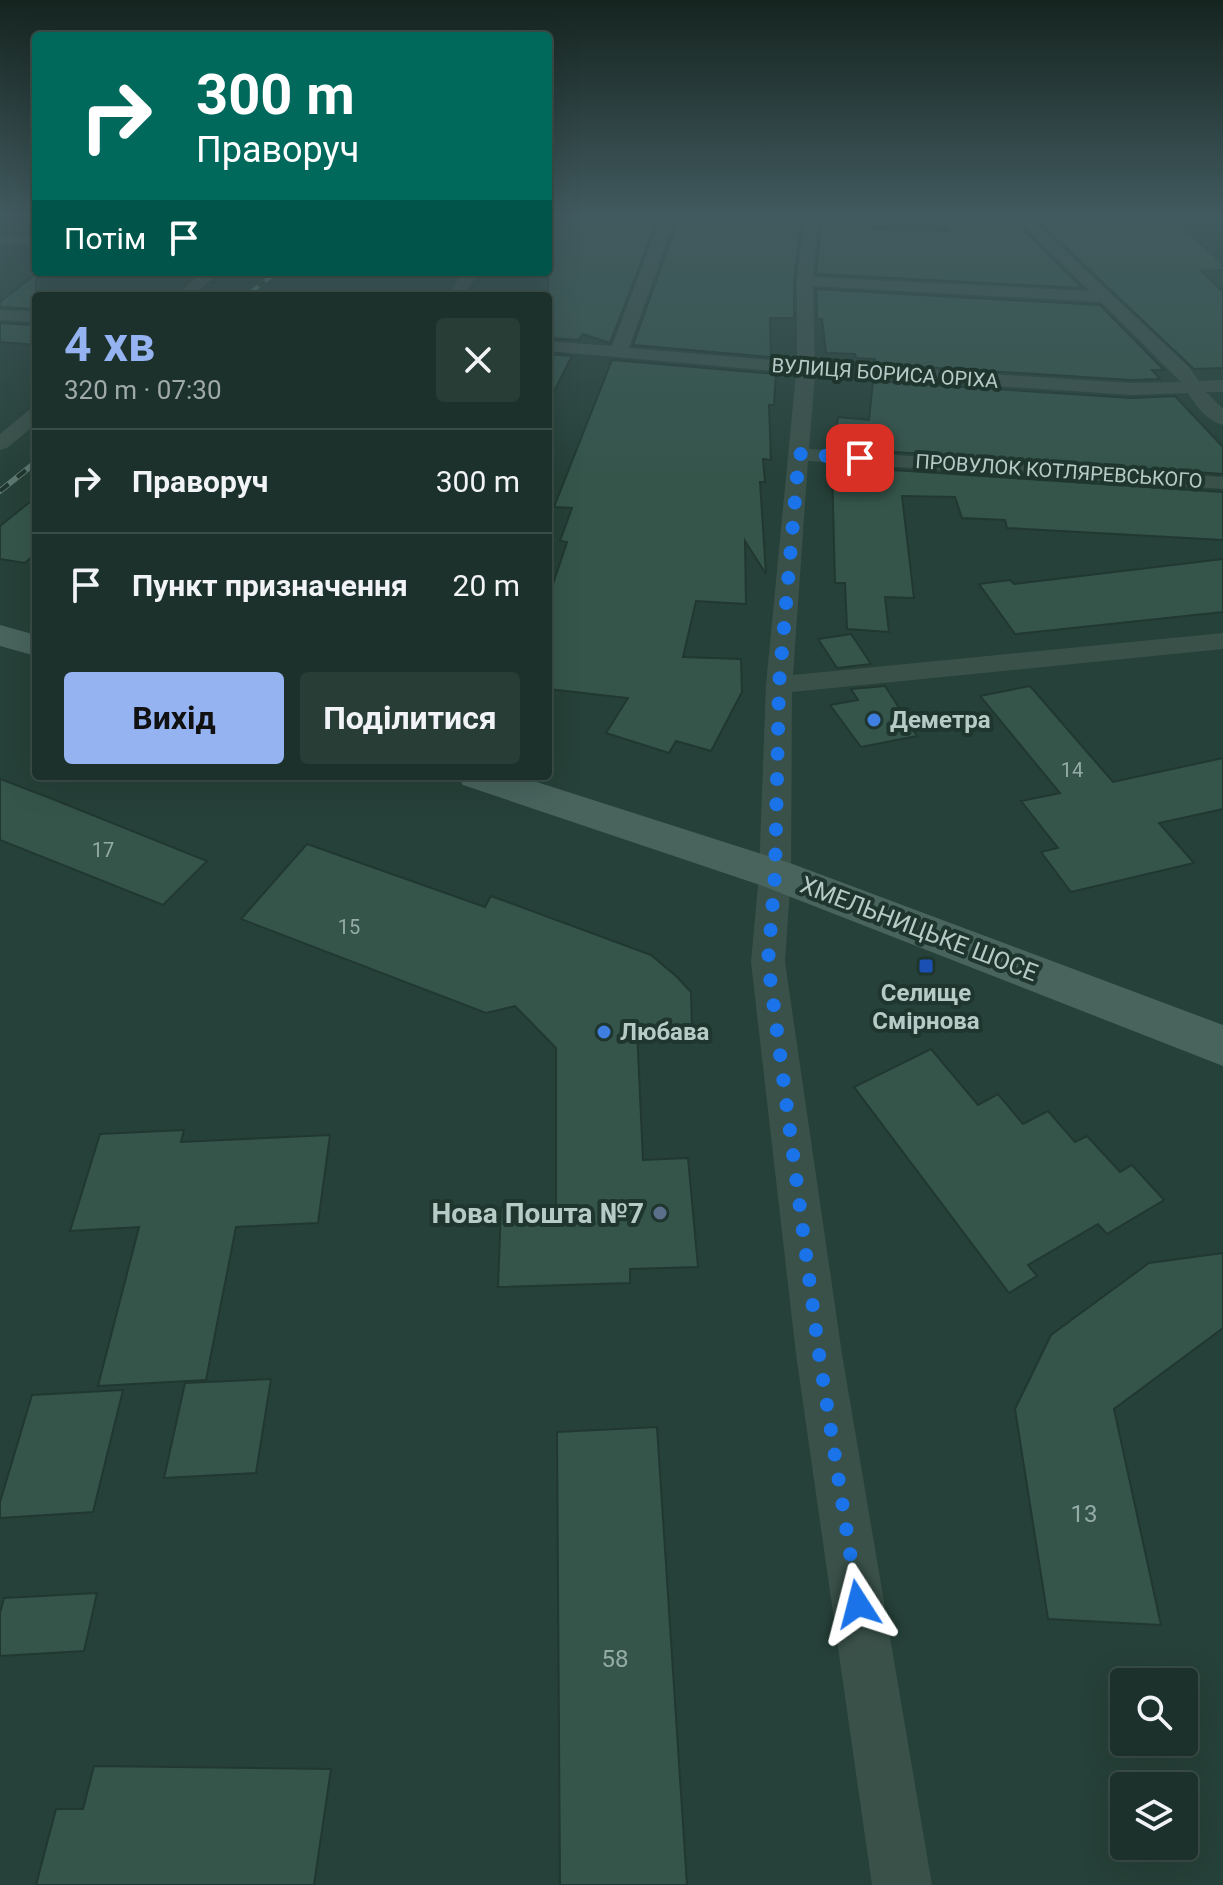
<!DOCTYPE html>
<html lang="uk">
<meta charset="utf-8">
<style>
:root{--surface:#1c312b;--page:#293d37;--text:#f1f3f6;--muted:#a0a9a9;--line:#3a4c47;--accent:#95b2f1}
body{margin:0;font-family:Roboto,sans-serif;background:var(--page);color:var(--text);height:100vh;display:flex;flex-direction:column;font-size:30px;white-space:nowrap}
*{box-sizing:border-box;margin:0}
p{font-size:26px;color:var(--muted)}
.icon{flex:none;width:44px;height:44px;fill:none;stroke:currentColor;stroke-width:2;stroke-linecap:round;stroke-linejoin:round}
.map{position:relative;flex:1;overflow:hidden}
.drawer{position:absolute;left:32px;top:292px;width:520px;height:488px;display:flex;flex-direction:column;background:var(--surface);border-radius:8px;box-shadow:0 8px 32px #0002,0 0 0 2px var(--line)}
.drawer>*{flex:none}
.banner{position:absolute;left:32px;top:32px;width:520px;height:244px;border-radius:8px;box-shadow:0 8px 32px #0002,0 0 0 2px var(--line);background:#00695c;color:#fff;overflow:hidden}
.tools{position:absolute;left:1110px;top:1668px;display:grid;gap:16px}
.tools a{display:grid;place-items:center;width:88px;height:88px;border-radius:8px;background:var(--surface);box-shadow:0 8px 32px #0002,0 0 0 2px var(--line);font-size:40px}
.pin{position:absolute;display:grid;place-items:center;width:68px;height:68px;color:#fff;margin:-34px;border-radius:16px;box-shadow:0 4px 12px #0006}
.me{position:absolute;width:88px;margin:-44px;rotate:351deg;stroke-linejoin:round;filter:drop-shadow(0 0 6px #0008)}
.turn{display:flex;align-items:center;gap:28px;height:168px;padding:0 32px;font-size:36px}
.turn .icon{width:104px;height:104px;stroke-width:2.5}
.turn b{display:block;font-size:56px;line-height:68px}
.then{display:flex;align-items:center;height:76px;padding:0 32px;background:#0003;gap:16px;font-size:30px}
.round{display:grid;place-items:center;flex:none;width:84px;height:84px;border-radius:8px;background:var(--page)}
.headline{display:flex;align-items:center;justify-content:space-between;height:136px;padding:0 32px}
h1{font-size:48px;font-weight:700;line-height:60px;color:var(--accent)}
.action{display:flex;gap:16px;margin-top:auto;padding:16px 32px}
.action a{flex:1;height:92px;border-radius:8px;background:var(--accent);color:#111;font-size:32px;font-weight:700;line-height:92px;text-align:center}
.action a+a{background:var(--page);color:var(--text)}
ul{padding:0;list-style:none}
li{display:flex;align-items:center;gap:24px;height:104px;padding:0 32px;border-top:2px solid var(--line)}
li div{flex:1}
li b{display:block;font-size:30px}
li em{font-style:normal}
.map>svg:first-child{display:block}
</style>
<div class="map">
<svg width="1223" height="1885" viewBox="0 0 1223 1885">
<rect width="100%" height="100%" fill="#264139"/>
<!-- building -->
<g fill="#35554b" stroke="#213831" stroke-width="2">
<polygon points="548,213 658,219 610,343 583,334 579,340 548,338"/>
<polygon points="716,213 802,213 794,281 794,318 770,318 771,357 633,345 678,220 716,219"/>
<polygon points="822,213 866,213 868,229 949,231 944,220 948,220 946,213 1007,213 1082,288 816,274"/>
<polygon points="1029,213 1176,220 1223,264 1223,270 1201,271 1223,292 1223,368 1194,369"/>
<polygon points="36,274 36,309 0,307 0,302"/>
<polygon points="816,289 1100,305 1164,370 1152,370 1160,379 1132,380 874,364 875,359 856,358 855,354 826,353 822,319 817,319"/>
<polygon points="0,323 36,325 36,345 0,342"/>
<polygon points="548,354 572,356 548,403"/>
<polygon points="612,360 776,374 774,405 769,405 771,460 763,459 765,482 760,482 766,574 745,541 746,604 696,601 683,657 741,659 742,692 711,751 676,741 669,753 606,733 628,698 548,689 548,599 567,542 560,541 572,508 554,507"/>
<polygon points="873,381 1132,398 1175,396 1223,447 1223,474 833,448 838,417 869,420"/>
<polygon points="832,466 1223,492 1223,540 1007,528 1005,520 962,518 955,497 902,496 914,598 885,597 889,632 847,629 845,583 835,583"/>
<polygon points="36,497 36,553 25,563 0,559 0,526"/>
<polygon points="1223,559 1223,612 1015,634 979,584 1010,580 1014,584"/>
<polygon points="851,634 871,664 837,668 818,639"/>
<polygon points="885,686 917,736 861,747 830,705 858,700 851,689"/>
<polygon points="1030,686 1113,782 1223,758 1223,809 1159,823 1194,863 1071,892 1041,852 1058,848 1021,801 1060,793 980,696"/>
<polygon points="0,779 50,798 207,861 163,905 0,840"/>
<polygon points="307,844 485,907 491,896 651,955 677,977 691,992 692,1031 637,1030 643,1160 688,1158 698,1267 630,1269 630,1283 498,1287 501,1207 556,1205 556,1048 515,1006 486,1013 241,919"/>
<polygon points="931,1049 978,1105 998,1094 1023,1124 1048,1111 1075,1142 1087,1136 1120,1172 1132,1165 1164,1200 1107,1234 1098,1224 1028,1265 1037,1276 1009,1293 854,1087"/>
<polygon points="184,1130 181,1142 330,1135 318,1223 236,1227 206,1380 98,1386 139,1227 70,1231 100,1134"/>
<polygon points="1223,1253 1223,1328 1114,1409 1161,1625 1048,1619 1015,1409 1051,1335 1149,1263"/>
<polygon points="271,1379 256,1473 164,1478 185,1383"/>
<polygon points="123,1390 93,1512 0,1518 0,1502 32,1395"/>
<polygon points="657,1427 687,1885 560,1885 557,1432"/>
<polygon points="97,1593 84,1651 0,1656 0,1613 4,1598"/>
<polygon points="94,1766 331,1769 314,1885 36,1885 56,1809 83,1809"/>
</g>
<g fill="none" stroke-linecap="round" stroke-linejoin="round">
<!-- street -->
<g fill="#3a514a" fill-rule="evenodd">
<path d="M 663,213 L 677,213 L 629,348 L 797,362 L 797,281 L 805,213 L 819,213 L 813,277 L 1090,291 L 1010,213 L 1025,213 L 1189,367 L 1199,381 L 1223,380 L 1223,392 L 1206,392 L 1223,409 L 1223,425 C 1207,421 1196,406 1188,393 L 1132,395 L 815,374 L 809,449 L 1223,477 L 1223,489 L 808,461 L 793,675 L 1223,633 L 1223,649 L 792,692 L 791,874 L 785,962 L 842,1354 L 932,1885 L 872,1885 L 796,1354 L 751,962 L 759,874 L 766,685 L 796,373 L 548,351 L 548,341 L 612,346 ZM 813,286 L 1101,302 L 1181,382 L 1132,383 L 815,363 Z"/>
<polygon points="1204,213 1220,213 1223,225"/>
<polygon points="0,236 36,237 36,245 0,244"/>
<polygon points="203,272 220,272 193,296 175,296"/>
<polygon points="464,272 480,272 462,296 446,296"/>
<polygon points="0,310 36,312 36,322 0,320"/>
<polygon points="36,408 36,424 7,448 0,450 0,434 29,410"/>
</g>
<!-- secondary -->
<g fill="#48645d" fill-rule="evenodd">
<polygon points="0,625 36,635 36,656 0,646"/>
<polygon points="457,776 518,776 790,863 1223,1025 1223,1066 760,885 463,785"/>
</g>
<!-- rail-far1 casing -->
<g stroke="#5c7870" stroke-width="4">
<polyline id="rail-far1" points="246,296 277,272"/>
</g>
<!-- rail casing -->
<g stroke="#5c7870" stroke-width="6">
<polyline id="rail" points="0,491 36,462"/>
</g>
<!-- rail-far1 -->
<use href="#rail-far1" stroke="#1f362f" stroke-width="3" stroke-dasharray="8" stroke-linecap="butt"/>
<!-- rail -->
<use href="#rail" stroke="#1f362f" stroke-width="4" stroke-dasharray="11" stroke-linecap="butt"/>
</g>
<!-- sky -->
<linearGradient id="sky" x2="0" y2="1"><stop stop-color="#15241f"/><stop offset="0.45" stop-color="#415a5f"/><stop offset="1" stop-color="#415a5f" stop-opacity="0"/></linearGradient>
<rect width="1223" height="477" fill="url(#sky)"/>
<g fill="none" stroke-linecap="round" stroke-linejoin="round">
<!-- route -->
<polyline stroke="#1a73e8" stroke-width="14" stroke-dasharray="0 25.2" points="858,1604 819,1354 768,962 775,874 779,685 799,454 860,458"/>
</g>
<!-- markers -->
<g fill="#3f7fe0" stroke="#1f362f" stroke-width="3">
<circle cx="874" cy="720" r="8"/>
<circle cx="604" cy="1032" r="8"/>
</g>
<rect fill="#1a4fb4" stroke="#1f362f" stroke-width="3" x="918" y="958" width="16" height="16" rx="4"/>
<circle fill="#5c6f8a" stroke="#1f362f" stroke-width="3" cx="660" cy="1213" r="8"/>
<g text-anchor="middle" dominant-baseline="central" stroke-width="8" stroke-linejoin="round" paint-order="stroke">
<!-- far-street labels -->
<g font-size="20" fill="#b7cbc6" stroke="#1f362f">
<text transform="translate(885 373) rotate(4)">ВУЛИЦЯ БОРИСА ОРІХА</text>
<text transform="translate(1059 471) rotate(4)">ПРОВУЛОК КОТЛЯРЕВСЬКОГО</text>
</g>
<!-- number labels -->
<g font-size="20" fill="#95aca6">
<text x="1072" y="770">14</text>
<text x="103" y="850">17</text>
<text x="349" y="927">15</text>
</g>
<!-- poi labels -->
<g font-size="24" font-weight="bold" fill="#b7cbc6" stroke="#1f362f" text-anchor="start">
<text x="890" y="720">Деметра</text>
<text x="926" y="993" text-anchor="middle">Селище<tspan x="926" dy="28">Смірнова</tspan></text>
<text x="620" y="1032">Любава</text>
</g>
<!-- street labels -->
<g font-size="24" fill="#b7cbc6" stroke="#1f362f">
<text transform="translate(919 929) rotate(21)">ХМЕЛЬНИЦЬКЕ ШОСЕ</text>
</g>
<!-- near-number labels -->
<g font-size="24" fill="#95aca6">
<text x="1084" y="1514">13</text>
<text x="615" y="1659">58</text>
</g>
<!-- near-poi labels -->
<g font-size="28" font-weight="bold" fill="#b7cbc6" stroke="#1f362f" text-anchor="end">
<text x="644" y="1213">Нова Пошта №7</text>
</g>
</g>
</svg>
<div class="tools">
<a><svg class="icon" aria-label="search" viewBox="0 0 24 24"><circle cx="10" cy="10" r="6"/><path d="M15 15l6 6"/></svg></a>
<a><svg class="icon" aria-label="layers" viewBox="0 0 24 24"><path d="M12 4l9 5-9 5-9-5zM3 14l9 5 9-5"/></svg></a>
</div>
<div class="pin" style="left:860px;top:458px;background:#d93025"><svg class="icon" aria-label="arrive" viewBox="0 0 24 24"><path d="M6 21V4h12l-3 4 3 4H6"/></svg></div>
<svg class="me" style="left:858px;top:1604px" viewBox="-20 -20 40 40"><path d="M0-17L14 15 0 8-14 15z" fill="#1a73e8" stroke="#fff" stroke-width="4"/></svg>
<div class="banner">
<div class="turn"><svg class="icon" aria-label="right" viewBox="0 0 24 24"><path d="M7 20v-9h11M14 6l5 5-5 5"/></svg><div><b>300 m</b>Праворуч</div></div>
<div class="then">Потім<svg class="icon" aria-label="arrive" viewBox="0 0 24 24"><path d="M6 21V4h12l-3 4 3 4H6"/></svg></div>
</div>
<section class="drawer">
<div class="headline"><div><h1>4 хв</h1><p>320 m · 07:30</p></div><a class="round"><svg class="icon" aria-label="close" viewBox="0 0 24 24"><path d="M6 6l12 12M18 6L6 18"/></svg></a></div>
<ul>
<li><svg class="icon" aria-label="right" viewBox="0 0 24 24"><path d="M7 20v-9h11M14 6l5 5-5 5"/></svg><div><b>Праворуч</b></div><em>300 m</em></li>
<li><svg class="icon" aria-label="arrive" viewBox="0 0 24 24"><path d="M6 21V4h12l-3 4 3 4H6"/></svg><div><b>Пункт призначення</b></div><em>20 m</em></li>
</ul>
<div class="action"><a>Вихід</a><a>Поділитися</a></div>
</section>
</div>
